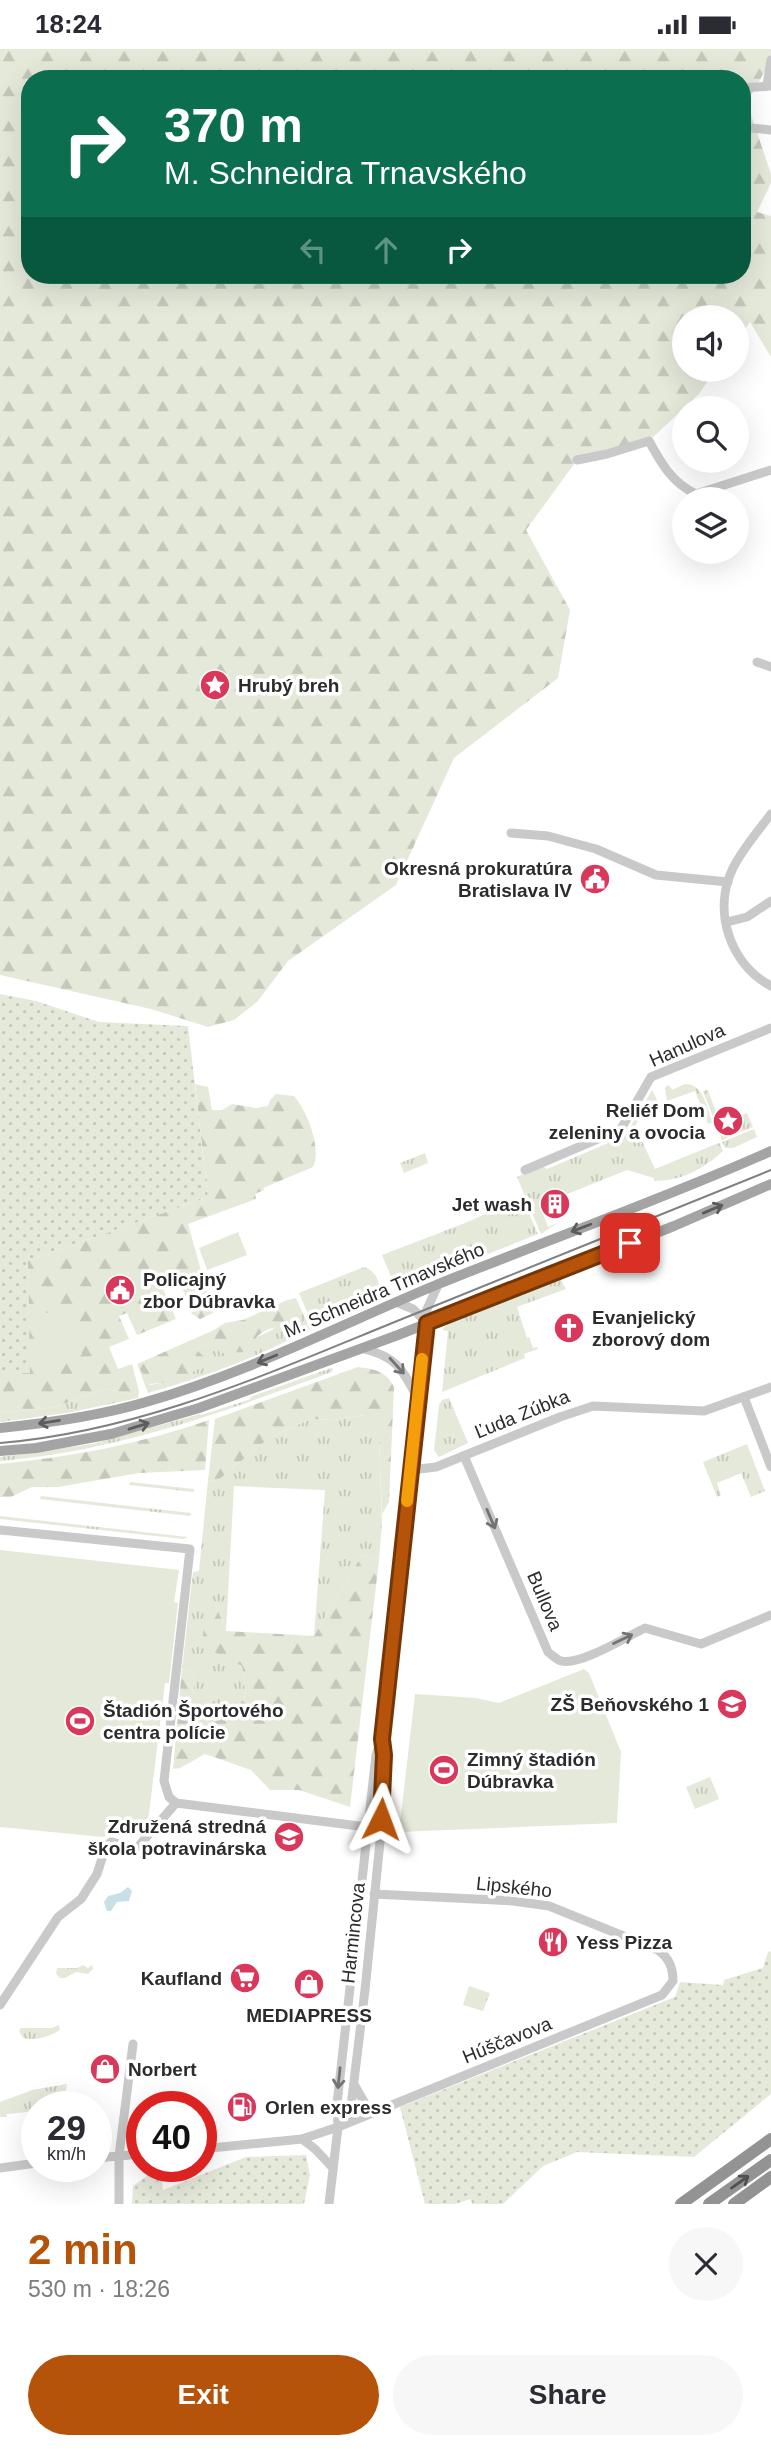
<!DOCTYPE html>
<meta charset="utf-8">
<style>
:root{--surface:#fff;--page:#f7f7f7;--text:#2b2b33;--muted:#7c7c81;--accent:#b45309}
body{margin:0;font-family:Helvetica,sans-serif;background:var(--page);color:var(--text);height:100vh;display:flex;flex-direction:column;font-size:26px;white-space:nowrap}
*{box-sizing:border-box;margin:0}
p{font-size:23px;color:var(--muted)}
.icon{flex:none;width:38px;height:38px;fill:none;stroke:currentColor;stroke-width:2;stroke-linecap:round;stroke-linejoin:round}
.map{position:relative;height:2155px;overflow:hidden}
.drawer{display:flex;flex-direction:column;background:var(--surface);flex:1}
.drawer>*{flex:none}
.banner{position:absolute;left:21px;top:21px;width:730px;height:214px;border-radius:28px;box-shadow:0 7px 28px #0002;background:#0b6e4f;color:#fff;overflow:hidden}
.buttons{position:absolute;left:672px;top:256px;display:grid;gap:14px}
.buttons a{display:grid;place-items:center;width:77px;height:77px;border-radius:50%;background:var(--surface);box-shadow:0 7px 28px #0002;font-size:35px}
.speed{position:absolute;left:21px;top:2042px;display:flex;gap:14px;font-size:35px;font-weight:700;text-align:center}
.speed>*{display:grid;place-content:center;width:91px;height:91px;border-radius:50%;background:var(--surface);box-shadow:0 7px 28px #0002;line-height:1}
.speed small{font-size:18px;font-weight:400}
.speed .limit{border:10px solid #d22;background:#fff;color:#111}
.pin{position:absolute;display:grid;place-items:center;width:60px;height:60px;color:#fff;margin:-30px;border-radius:14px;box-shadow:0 4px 10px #0006}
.me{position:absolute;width:77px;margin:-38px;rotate:3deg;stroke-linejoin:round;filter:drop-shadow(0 0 5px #0008)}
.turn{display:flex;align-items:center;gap:24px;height:147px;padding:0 28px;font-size:32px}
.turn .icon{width:91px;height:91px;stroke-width:2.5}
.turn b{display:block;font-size:49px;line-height:60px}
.lanes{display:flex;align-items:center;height:66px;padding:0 28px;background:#0003;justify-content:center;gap:35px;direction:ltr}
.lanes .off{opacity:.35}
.round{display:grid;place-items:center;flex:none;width:74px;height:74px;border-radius:37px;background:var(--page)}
.headline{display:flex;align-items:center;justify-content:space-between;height:119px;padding:0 28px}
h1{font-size:42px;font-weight:700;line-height:52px;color:var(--accent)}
.primary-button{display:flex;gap:14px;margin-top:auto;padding:14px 28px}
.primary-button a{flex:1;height:80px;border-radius:42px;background:var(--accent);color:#fff;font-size:28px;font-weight:700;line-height:80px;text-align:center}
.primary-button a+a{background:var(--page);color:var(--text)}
.status{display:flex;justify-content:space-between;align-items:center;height:49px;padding:0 35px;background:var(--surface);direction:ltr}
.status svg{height:19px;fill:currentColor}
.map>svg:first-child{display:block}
</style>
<div class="status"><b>18:24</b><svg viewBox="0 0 49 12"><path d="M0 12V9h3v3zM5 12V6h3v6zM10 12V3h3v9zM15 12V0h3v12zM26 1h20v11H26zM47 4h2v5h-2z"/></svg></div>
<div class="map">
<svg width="771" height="2155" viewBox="0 0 771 2155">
<defs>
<pattern id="grass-tufts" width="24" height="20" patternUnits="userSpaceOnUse" patternTransform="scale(1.75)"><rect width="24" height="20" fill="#e4e9da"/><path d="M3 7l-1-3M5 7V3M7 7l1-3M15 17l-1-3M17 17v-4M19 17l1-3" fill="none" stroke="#c4c8bb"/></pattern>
<pattern id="forest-firs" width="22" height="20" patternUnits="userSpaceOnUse" patternTransform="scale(1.75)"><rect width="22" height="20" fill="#e4e9da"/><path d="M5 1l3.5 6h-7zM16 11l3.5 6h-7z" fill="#c4c8bb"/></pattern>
<pattern id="garden-dots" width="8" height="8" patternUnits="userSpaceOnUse" patternTransform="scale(1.75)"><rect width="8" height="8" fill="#e4e9da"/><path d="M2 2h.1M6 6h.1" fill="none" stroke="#c4c8bb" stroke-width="1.8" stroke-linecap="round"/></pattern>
</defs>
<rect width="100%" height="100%" fill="#fff"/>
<!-- grass -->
<g fill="url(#grass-tufts)">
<path d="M 685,1035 C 704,1035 707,1059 712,1073 L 708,1075 L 695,1042 L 667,1052 L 665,1038 L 669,1036 L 672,1041 Z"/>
<path d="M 652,1041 L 659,1055 L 644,1061 L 635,1077 L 655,1120 L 716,1095 L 720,1094 L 723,1102 C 703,1120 682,1132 654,1132 L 654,1129 L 627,1121 L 540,1156 L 548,1178 L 559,1173 L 541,1185 L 517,1128 L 542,1117 L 547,1120 L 625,1087 Z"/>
<polygon points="708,1041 720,1075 747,1064 753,1078 722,1091 703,1042"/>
<polygon points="754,1080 757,1088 733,1099 725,1099 722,1093"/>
<polygon points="425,1104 428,1114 404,1124 400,1114"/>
<polygon points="522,1149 538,1185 413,1235 401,1238 394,1235 382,1206 465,1174"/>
<path d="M 364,1218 C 376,1222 382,1234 377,1246 L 312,1274 L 299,1244 Z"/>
<polygon points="556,1229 561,1231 566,1240 517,1258 527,1289 529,1288 533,1299 537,1298 538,1300 524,1305 525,1309 442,1343 448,1282 442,1281 455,1268"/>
<path d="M 296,1249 L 310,1280 C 259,1308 204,1328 148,1344 L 137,1315 L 150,1336 C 175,1332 192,1322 199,1295 C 224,1297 255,1293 276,1278 C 282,1273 287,1261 292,1254 L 285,1252 Z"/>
<path d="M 331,1319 L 333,1320 L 332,1323 C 219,1364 122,1401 0,1412 L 0,1408 L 92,1395 L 200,1365 L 201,1366 L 251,1350 L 250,1348 Z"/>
<path d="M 104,1340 C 117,1340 126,1348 139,1342 L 138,1349 L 67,1364 L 0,1373 L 0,1364 L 55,1358 Z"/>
<polygon points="449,1349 468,1394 439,1408 434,1401 439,1356 442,1351"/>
<polygon points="365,1366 379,1388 382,1474 379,1511 362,1506 314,1587 325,1441 234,1437 226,1582 215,1554 206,1554 242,1617 246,1647 228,1669 192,1655 195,1625 182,1620 193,1523 199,1522 208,1431 216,1433 269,1389 310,1370 332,1371"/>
<polygon points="747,1395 765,1442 751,1448 741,1424 717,1434 721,1446 717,1448 703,1413"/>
<polygon points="130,1433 194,1440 194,1443 129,1436"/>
<polygon points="41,1447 191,1464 190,1467 40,1450"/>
<polygon points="0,1467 188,1488 183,1490 0,1470"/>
<polygon points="710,1728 719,1750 695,1760 686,1738"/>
<polygon points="83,1916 88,1919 92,1916 93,1920 88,1925 76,1923 65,1929 60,1929 56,1925 57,1919 77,1919"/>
<polygon points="469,1937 490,1944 483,1962 463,1956"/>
<path d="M 59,1976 L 60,1981 C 49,1988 35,1992 23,1989 L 19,1982 L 21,1979 L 52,1979 Z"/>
<polygon points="67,2035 64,2052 47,2054 47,2058 37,2058 37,2062 7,2065 7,2068 0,2068 0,2053 32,2041"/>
</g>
<!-- forest -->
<g fill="url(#forest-firs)" fill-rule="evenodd">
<path d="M 0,0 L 771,0 L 771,11 L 747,54 L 771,125 L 771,134 L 757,163 L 771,167 L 771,308 L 750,273 L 737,292 L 737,268 L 684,268 L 684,320 L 716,320 L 699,345 L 649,392 L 577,411 L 526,481 L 570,561 L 558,629 L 454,709 L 396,836 L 288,912 L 257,953 L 234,971 L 208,978 L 151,960 L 0,926 ZM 30,30 L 742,30 L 742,226 L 30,226 Z"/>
<path d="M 195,1035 L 208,1038 L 212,1061 L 222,1061 L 232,1055 L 256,1059 L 268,1057 L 270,1051 L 276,1045 L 294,1047 C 307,1062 322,1099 313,1118 L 263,1139 L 264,1141 L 255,1145 L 256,1150 L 188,1175 L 213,1264 L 200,1270 L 192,1265 L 177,1225 L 160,1233 L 176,1270 L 137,1286 L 127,1264 L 119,1267 L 129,1290 L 109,1298 L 118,1320 L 132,1315 L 139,1342 C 126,1348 117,1340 104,1340 L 55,1358 L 0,1364 L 0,1324 L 29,1324 L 28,1212 L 208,1148 Z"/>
<path d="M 285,1252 C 295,1254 300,1261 302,1271 L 295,1275 L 288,1274 L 286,1279 C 268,1275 253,1288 246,1303 L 221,1304 L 213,1296 L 199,1295 L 197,1301 L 205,1309 L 205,1315 C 191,1327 168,1334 149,1335 L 137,1315 L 214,1281 L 225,1274 L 243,1271 Z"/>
<path d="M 358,1318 C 374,1320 386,1322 394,1338 L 389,1453 L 382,1465 L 379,1388 L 364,1366 L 332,1371 L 310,1370 L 269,1389 L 216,1433 L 208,1431 L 215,1370 Z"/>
<path d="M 209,1371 L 205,1421 L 139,1424 L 58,1438 L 32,1438 L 11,1448 L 0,1448 L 0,1415 C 71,1408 141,1395 209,1371 Z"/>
<polygon points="362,1506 379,1511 350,1758 299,1741 270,1741 251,1721 205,1705 180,1719 173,1720 182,1620 195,1625 193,1656 228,1669 246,1647 242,1617 202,1597 206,1554 215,1554 226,1582 314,1587"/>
</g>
<!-- garden -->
<g fill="url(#garden-dots)">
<polygon points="0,945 36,952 99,973 188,977 208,1148 28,1212 30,1324 0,1324"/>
<polygon points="771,1902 771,2045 694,2108 577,2103 543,2117 503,2155 472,2155 471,2150 455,2155 425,2155 400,2058 675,1948 680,1933 723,1936 724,1931 763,1919 768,1903"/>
<polygon points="306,2106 310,2126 304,2155 132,2155 133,2137 160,2118 163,2141 246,2108"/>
</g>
<!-- pitch -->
<g fill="#e4e9da">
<polygon points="238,1183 247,1206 207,1221 199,1199"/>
<polygon points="75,1260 82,1306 38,1312 31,1266"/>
<path d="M 0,1501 L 179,1521 L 174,1553 L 178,1554 L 169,1634 L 165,1634 L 148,1773 C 129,1796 127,1781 103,1788 L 0,1778 Z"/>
<polygon points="584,1620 589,1624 621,1703 617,1774 399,1783 415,1645 476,1649 499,1654"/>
</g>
<!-- water -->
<polygon fill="#c7e0e8" points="128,1838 132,1842 129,1852 117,1853 111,1862 107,1862 104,1853 108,1847 120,1844"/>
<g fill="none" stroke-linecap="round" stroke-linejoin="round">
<!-- minor -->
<g stroke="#c9c9c9" stroke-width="9">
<polyline points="767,36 771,11"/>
<polyline points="742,39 771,37"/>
<polyline points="742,78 771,81"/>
<path d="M 577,411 L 607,405 L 649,392 C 661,414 672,434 696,445 L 771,421"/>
<polyline points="757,613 771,618"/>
<path d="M 771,765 C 758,782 743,799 733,819 C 712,862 730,915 771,937"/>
<polyline points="511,784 548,787 596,800 656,826 728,833"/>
<polyline points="727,873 747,868 771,852"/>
<polyline points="525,1121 621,1080 651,1028 771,979"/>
<polyline points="396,1253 413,1260 427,1274"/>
<path d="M 364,1300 C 397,1308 402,1320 417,1348"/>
<polyline points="744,1348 771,1418"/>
<path d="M 464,1407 L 548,1603 C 552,1606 557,1611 561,1612 C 580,1617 628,1587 645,1579 L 701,1595 L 771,1566"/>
<polyline points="411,1421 436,1418 560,1368 593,1357 704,1362 771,1338"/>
<polyline points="0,1481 190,1500 164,1732 169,1748 176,1754 367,1778 381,1783"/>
<polyline points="0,1956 58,1868 81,1850 97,1825 106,1797 111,1793 137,1799 176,1754"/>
<polyline points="355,2037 367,2058 378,2062"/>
<polyline points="339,2076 351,2057 365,1941 381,1783 384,1706 382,1693"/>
<polyline points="302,2090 315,2100 333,2119"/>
<path d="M 201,2100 L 302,2090 L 338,2078 L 662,1946 L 673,1932 C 673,1918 669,1909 658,1901 L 549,1857 L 513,1852 L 374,1845"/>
<polyline points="96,2109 142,2105"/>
<polyline points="0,2119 37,2114"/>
<polyline points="119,2155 119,2107 133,1995"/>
<polyline points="329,2155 338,2078 337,2055 376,1706 381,1691 427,1260 438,1236"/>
</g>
<!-- major -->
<g stroke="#a4a4a4" stroke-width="10">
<path d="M 0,1379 C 49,1374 99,1367 146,1353 C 247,1324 340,1276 436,1236 C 547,1191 661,1151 771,1102"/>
<polyline points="0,1402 36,1399 111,1385 199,1359 398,1286 674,1177 771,1135"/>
</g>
<!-- highway -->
<g stroke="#939393" stroke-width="12">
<polyline points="681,2155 771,2090"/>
<polyline points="709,2155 771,2111"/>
<polyline points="734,2155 771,2128"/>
</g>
<!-- tram -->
<path stroke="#818181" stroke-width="2" d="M 0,1394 C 147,1382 282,1318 417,1264 C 535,1216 653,1169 771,1121"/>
</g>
<!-- one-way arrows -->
<defs><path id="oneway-shaft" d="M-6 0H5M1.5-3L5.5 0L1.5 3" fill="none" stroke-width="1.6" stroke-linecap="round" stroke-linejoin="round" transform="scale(1.75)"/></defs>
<g stroke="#5c5c5c">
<use href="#oneway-shaft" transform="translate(713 1160) rotate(-23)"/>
<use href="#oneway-shaft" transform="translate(581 1179) rotate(159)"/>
<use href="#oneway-shaft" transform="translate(267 1310) rotate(158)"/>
<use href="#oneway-shaft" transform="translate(49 1373) rotate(171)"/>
<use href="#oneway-shaft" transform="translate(139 1377) rotate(-17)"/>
</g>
<g stroke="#737373">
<use href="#oneway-shaft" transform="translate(397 1317) rotate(48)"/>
<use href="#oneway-shaft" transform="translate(491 1470) rotate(67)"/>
<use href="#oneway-shaft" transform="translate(623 1590) rotate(-26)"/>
<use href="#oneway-shaft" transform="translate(339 2029) rotate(96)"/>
</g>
<use stroke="#505050" href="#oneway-shaft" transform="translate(740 2133) rotate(-35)"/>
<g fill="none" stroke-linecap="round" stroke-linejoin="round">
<!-- route casing -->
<g stroke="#753606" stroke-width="18">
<polyline id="route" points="381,1770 384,1706 382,1690 427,1274 630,1194"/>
</g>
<!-- route -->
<use href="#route" stroke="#b45309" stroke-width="12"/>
<!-- slow -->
<polyline stroke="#f59e0b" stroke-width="12" points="407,1452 422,1310"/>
</g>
<!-- icons -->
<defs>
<g id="sight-disc" transform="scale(1.575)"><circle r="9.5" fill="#d9385b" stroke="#fff"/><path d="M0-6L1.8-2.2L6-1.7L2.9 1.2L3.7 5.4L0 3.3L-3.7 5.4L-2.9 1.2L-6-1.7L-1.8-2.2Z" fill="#fff"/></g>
<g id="civic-disc" transform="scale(1.575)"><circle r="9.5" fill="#d9385b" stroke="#fff"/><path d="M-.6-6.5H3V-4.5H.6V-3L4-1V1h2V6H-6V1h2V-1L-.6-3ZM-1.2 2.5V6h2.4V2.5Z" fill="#fff"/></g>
<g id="building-disc" transform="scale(1.575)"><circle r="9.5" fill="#d9385b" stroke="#fff"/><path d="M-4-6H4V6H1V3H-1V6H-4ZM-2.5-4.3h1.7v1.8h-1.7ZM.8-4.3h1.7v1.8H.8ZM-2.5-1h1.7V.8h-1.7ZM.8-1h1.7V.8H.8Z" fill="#fff"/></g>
<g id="church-disc" transform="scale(1.575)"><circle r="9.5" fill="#d9385b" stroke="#fff"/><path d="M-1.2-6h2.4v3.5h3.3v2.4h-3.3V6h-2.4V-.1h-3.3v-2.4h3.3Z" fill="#fff"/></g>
<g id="school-disc" transform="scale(1.575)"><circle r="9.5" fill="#d9385b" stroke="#fff"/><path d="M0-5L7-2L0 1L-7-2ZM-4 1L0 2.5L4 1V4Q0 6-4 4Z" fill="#fff"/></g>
<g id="stadium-disc" transform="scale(1.575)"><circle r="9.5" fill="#d9385b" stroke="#fff"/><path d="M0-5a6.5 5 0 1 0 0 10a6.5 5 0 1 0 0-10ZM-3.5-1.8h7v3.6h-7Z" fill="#fff"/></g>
<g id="restaurant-disc" transform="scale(1.575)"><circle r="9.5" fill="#d9385b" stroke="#fff"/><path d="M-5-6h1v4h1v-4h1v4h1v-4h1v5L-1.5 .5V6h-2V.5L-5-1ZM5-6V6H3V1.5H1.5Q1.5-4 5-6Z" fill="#fff"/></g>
<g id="supermarket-disc" transform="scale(1.575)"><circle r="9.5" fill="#d9385b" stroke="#fff"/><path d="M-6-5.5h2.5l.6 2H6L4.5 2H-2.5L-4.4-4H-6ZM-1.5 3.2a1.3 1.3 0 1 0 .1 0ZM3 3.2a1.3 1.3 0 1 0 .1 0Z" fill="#fff"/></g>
<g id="shop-disc" transform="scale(1.575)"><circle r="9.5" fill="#d9385b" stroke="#fff"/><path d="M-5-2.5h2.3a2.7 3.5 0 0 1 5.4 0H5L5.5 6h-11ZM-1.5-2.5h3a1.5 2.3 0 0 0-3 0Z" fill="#fff"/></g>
<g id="fuel-disc" transform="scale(1.575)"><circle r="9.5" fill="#d9385b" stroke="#fff"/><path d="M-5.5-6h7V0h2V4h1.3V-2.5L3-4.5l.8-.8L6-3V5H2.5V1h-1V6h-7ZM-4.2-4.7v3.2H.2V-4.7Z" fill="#fff"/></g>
</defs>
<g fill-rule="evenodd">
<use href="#sight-disc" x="215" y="636"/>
<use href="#civic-disc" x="595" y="830"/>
<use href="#sight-disc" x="728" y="1072"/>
<use href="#building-disc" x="555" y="1155"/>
<use href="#civic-disc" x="120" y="1241"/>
<use href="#church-disc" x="569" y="1279"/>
<use href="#school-disc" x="732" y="1655"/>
<use href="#stadium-disc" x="80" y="1672"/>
<use href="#stadium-disc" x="444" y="1721"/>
<use href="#school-disc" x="289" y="1788"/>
<use href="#restaurant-disc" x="553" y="1893"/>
<use href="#supermarket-disc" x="245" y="1929"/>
<use href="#shop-disc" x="309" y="1935"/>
<use href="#shop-disc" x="105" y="2020"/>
<use href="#fuel-disc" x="242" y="2058"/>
</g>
<g text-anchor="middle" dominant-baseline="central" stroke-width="7" stroke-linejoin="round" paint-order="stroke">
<!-- poi labels -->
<g font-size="19" font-weight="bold" fill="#2c2c2c" stroke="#fff" text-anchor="start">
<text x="238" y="636">Hrubý breh</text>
<text x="572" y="819" text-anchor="end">Okresná prokuratúra<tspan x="572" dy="22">Bratislava IV</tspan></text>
<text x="705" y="1061" text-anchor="end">Reliéf Dom<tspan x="705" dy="22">zeleniny a ovocia</tspan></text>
<text x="532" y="1155" text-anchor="end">Jet wash</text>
<text x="143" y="1230">Policajný<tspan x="143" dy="22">zbor Dúbravka</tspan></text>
<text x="592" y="1268">Evanjelický<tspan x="592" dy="22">zborový dom</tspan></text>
<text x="709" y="1655" text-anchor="end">ZŠ Beňovského 1</text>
<text x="103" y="1661">Štadión Športového<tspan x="103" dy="22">centra polície</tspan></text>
<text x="467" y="1710">Zimný štadión<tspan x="467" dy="22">Dúbravka</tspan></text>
<text x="266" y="1777" text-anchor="end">Združená stredná<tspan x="266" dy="22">škola potravinárska</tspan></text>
<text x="576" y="1893">Yess Pizza</text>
<text x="222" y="1929" text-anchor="end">Kaufland</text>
<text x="309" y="1966" text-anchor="middle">MEDIAPRESS</text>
<text x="128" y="2020">Norbert</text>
<text x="265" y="2058">Orlen express</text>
</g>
<!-- street labels -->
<g font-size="19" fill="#2c2c2c" stroke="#fff">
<text transform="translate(687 996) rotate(-24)">Hanulova</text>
<text transform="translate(384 1241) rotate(-23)">M. Schneidra Trnavského</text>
<text transform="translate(522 1365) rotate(-22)">Ľuda Zúbka</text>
<text transform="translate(545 1552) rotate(67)">Bullova</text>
<text transform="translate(514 1838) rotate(6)">Lipského</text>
<text transform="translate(353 1884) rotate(-84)">Harmincova</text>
<text transform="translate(507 1991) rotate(-22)">Húščavova</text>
</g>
</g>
</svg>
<div class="buttons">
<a><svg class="icon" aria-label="sound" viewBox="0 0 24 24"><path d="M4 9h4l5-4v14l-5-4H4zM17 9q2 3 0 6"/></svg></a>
<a><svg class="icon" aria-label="search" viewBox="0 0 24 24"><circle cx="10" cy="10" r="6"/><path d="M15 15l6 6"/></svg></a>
<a><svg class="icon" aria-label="layers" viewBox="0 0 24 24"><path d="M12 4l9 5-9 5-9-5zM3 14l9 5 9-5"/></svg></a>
</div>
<div class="speed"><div>29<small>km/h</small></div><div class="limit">40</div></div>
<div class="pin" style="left:630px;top:1194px;background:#d93025"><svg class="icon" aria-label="arrive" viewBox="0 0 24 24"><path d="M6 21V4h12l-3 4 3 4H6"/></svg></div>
<svg class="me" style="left:381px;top:1770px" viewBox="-20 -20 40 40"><path d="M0-17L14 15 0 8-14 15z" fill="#b45309" stroke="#fff" stroke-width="4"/></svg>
<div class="banner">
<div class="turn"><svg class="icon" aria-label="right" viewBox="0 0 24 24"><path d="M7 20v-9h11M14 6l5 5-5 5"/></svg><div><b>370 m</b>M. Schneidra Trnavského</div></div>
<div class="lanes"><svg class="icon off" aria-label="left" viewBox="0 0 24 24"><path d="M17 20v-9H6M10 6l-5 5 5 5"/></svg><svg class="icon off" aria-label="ahead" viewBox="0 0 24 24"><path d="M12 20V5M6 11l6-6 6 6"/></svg><svg class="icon" aria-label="right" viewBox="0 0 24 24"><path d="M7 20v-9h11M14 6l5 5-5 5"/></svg></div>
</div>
</div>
<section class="drawer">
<div class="headline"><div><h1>2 min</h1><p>530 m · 18:26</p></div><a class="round"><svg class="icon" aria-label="close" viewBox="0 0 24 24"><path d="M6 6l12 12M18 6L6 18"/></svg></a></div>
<div class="primary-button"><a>Exit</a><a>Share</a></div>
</section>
